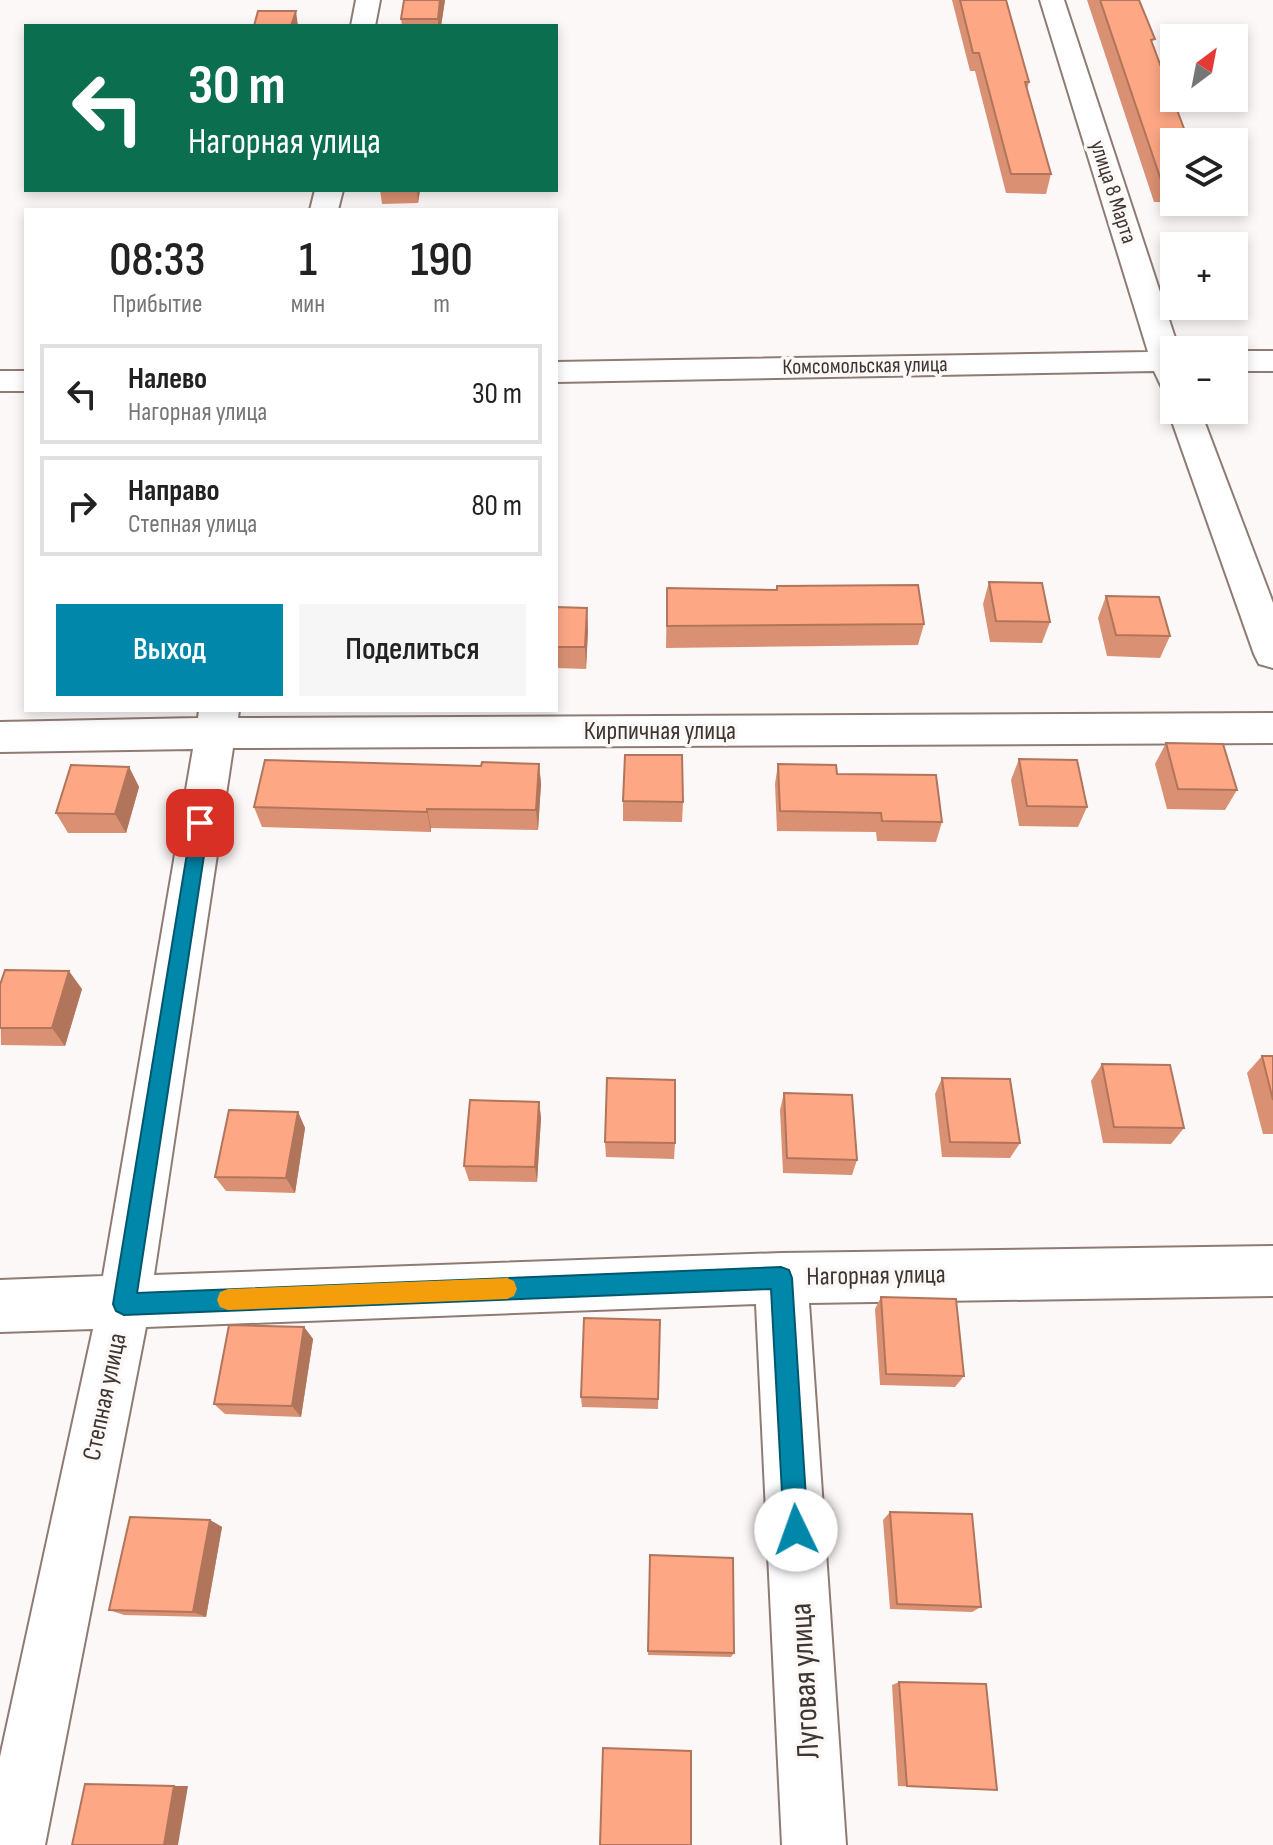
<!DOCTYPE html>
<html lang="ru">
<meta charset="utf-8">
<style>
:root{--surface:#fff;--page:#f6f6f6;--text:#222;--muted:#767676;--line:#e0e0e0;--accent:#0187a9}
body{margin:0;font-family:"Sofia Sans Condensed",sans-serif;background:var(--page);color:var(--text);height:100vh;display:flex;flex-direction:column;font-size:30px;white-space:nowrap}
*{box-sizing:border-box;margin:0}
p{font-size:26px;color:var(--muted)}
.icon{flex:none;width:44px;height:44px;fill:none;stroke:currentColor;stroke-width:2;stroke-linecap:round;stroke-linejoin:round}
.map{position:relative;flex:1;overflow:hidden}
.side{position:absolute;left:24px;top:208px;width:534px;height:504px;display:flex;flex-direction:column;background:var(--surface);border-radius:0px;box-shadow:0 4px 12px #0003}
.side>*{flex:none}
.top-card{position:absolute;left:24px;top:24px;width:534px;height:168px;border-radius:0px;box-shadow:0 4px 12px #0003;background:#0b6e4f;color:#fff;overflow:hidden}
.needle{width:52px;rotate:32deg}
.tools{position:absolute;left:1160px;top:24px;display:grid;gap:16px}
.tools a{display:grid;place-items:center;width:88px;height:88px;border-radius:0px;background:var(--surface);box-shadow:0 4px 12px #0003;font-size:40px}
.pin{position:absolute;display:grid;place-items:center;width:68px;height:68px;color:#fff;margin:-34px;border-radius:16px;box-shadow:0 4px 12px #0006}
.me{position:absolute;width:88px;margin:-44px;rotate:357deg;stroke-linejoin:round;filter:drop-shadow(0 0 6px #0008)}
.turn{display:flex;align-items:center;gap:28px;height:168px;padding:0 32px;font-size:36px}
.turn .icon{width:104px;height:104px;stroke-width:2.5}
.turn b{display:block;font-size:56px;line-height:68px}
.eta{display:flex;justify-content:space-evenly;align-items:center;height:136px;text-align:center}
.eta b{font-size:48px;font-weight:600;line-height:56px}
.action{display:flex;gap:16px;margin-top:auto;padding:16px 32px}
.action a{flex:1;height:92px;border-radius:0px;background:var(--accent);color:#fff;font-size:32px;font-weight:600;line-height:92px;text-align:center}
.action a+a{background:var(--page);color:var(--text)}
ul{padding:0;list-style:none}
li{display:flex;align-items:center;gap:24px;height:100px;margin:0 16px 12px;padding:0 16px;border:4px solid var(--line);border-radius:0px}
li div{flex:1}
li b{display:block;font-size:30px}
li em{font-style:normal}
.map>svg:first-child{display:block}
</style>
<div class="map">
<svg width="1273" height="1845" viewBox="0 0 1273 1845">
<rect width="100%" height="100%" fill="#fcf8f7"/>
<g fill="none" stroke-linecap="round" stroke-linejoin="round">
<!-- minor casing -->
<g stroke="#8e7c74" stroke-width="4">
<g id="minor">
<polygon points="356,0 380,0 375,26 351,26"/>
<polygon points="1040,0 1064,0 1179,350 1174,350 1174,393 1163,390 1154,371 556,382 556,362 1148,352"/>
<polygon points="315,190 343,190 338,210 310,210"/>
<rect x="1234" y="351" width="39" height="20"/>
<rect x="0" y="371" width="26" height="20"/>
<polygon points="1174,402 1174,410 1200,410 1273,603 1273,668 1259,664 1254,654 1168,410"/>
<polygon points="199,710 239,710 238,718 1273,713 1273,743 233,748 154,1275 781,1253 1273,1246 1273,1296 809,1303 846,1845 782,1845 756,1304 146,1327 45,1845 0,1845 0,1757 93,1329 0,1332 0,1280 103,1276 193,749 0,752 0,722 198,718"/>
</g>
</g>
<!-- minor -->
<use href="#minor" fill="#fff" fill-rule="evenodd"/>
</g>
<!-- wall -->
<g fill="#da9072">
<polygon points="404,0 452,0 445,0 441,26 402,26 401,19"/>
<polygon points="952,0 1006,0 1029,82 1027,90 1051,174 1046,194 1006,193 975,71 970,71"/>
<polygon points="1087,0 1139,0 1153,45 1174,142 1174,202 1196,203 1154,202"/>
<polygon points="380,190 420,190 418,203 382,204"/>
<polygon points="989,582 1050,622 1042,643 990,642 983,604"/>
<polygon points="667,588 777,590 924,624 918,645 666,648"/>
<polygon points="1106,596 1170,636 1160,658 1107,656 1098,618"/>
<polygon points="556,607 587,608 588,630 586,669 556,668"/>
<polygon points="1166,743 1237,790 1225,810 1167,809 1155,764"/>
<polygon points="1019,759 1087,807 1078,827 1019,826 1011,780"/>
<polygon points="539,764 541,784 538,830 431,828 431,832 262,827 254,807 481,766"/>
<polygon points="778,764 837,774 942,822 936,842 877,841 876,832 777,831 775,784"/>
<polygon points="129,767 139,787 126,833 68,833 56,813"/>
<polygon points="623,801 683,802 682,822 623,821"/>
<polygon points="0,985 82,989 65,1046 1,1045"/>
<polygon points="1262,1056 1273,1056 1273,1134 1263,1134 1247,1073"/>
<polygon points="1102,1064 1184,1128 1171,1144 1103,1143 1091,1081"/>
<polygon points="942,1078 1020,1143 1010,1158 942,1157 935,1094"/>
<polygon points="784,1093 857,1160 852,1175 783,1173 780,1110"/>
<polygon points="539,1102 541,1118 537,1182 469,1181 464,1166"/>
<polygon points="298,1112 305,1128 295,1193 226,1191 215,1177"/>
<polygon points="605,1142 675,1143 674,1159 606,1157"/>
<polygon points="881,1297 964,1376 955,1387 880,1385 875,1309"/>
<polygon points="660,1320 658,1409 582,1407 581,1397"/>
<polygon points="304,1327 313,1339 301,1417 225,1414 214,1404"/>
<polygon points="890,1512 981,1607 972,1612 890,1609 883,1520"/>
<polygon points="210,1520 222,1527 206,1617 124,1615 109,1610"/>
<polygon points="650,1555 734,1653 731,1657 648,1655"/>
<polygon points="899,1682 997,1790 898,1786 892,1685"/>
</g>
<!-- shaded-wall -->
<g fill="#b1755c">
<polygon points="440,0 445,0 441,26 438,26 438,19"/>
<polygon points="296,11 298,26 291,26"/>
<polygon points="417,190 420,190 418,203"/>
<polygon points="587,608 588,630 586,669 585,647"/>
<polygon points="539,764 541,784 538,830 536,810"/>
<polygon points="129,767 139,787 126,833 115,814"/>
<polygon points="427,809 431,828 431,832 427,812"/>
<polygon points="69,971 82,989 65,1046 52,1028"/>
<polygon points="539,1102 541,1118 537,1182 535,1167"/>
<polygon points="298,1112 305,1128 295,1193 286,1178"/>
<polygon points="304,1327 313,1339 301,1417 292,1406"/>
<polygon points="210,1520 222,1527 206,1617 193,1612"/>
<polygon points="174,1786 188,1786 178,1845 164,1845"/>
</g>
<!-- building -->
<g fill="#fda784" stroke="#b1755c" stroke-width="2">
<polygon points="404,0 440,0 438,19 401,19"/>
<polygon points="960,0 1006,0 1029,82 1025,82 1051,174 1011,174 979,53 973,53"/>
<polygon points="1100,0 1139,0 1155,39 1151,40 1189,142 1174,142 1174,180 1161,180"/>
<polygon points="258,11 296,11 291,26 254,26"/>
<polygon points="989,582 1042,583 1050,622 996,621"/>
<polygon points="918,585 924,624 667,626 667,588 777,590 777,586"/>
<polygon points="1106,596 1159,597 1170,636 1116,635"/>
<polygon points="556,607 587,608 585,647 556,647"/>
<polygon points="1166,743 1223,744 1237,790 1178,789"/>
<polygon points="625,755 682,755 683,802 623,801"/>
<polygon points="1019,759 1077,760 1087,807 1027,806"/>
<polygon points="265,760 481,766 482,762 539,764 536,810 427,809 427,812 254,807"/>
<polygon points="778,764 836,765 837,774 936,775 942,822 882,821 881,813 780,811"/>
<polygon points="71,765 129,767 115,814 56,813"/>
<polygon points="5,970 69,971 52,1028 0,1028 0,985"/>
<polygon points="1262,1056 1273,1056 1273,1100"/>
<polygon points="1102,1064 1170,1065 1184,1128 1114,1127"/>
<polygon points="607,1078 675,1080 675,1143 605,1142"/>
<polygon points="942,1078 1010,1079 1020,1143 950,1142"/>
<polygon points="784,1093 852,1095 857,1160 787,1158"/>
<polygon points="470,1100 539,1102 535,1167 464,1166"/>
<polygon points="229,1110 298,1112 286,1178 215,1177"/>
<polygon points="881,1297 956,1299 964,1376 886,1374"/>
<polygon points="584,1318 660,1320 658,1399 581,1397"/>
<polygon points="229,1325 304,1327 292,1406 214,1404"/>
<polygon points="890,1512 972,1514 981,1607 897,1604"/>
<polygon points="130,1517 210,1520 193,1612 109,1610"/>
<polygon points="650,1555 733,1558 734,1653 648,1651"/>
<polygon points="899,1682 986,1684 997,1790 907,1786"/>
<polygon points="603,1748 691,1751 691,1845 600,1845"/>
<polygon points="85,1784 174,1786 164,1845 72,1845"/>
</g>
<!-- route -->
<polygon fill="#0187a9" stroke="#01586e" stroke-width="2" points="200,816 209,823 137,1293 781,1267 789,1270 792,1278 808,1530 804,1538 796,1542 788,1538 784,1530 771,1289 124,1315 116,1311 113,1304 192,823"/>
<!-- slow -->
<polygon fill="#f59e0b" points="507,1278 514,1281 517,1289 514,1296 507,1299 228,1310 220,1307 217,1300 220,1292 228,1289"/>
<g text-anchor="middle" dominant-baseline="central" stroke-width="7" stroke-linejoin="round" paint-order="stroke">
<!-- far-street labels -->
<g font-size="22" fill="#3e3632" stroke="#fcf8f7">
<text transform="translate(1113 192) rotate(72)">улица 8 Марта</text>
<text transform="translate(865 366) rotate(-1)">Комсомольская улица</text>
</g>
<!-- street labels -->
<g font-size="26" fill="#3e3632" stroke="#fcf8f7">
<text x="660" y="731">Кирпичная улица</text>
<text transform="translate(876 1276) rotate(-1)">Нагорная улица</text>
<text transform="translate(105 1397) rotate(-78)">Степная улица</text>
</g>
<!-- near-street labels -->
<g font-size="32" fill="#3e3632" stroke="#fcf8f7">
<text transform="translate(805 1681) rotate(-93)">Луговая улица</text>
</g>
</g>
</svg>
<div class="tools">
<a><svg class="needle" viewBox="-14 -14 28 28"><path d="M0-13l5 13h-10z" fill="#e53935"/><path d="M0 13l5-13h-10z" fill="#767676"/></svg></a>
<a><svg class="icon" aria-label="layers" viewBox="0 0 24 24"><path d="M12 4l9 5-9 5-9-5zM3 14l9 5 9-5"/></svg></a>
<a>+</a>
<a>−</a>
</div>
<div class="pin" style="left:200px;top:823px;background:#d93025"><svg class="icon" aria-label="arrive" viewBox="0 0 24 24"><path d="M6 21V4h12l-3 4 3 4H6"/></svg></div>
<svg class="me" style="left:796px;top:1530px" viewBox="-20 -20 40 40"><circle r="19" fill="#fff"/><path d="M0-13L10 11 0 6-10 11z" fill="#0187a9"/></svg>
<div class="top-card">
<div class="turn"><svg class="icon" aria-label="left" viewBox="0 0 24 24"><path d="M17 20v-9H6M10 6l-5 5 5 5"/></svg><div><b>30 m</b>Нагорная улица</div></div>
</div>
<section class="side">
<div class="eta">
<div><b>08:33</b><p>Прибытие</p></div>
<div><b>1</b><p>мин</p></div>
<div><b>190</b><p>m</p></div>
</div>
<ul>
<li><svg class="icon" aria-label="left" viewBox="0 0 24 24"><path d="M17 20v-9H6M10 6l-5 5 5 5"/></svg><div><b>Налево</b><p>Нагорная улица</p></div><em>30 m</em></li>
<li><svg class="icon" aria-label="right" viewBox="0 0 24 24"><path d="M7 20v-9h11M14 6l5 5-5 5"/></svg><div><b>Направо</b><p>Степная улица</p></div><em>80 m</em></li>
</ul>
<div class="action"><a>Выход</a><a>Поделиться</a></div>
</section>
</div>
